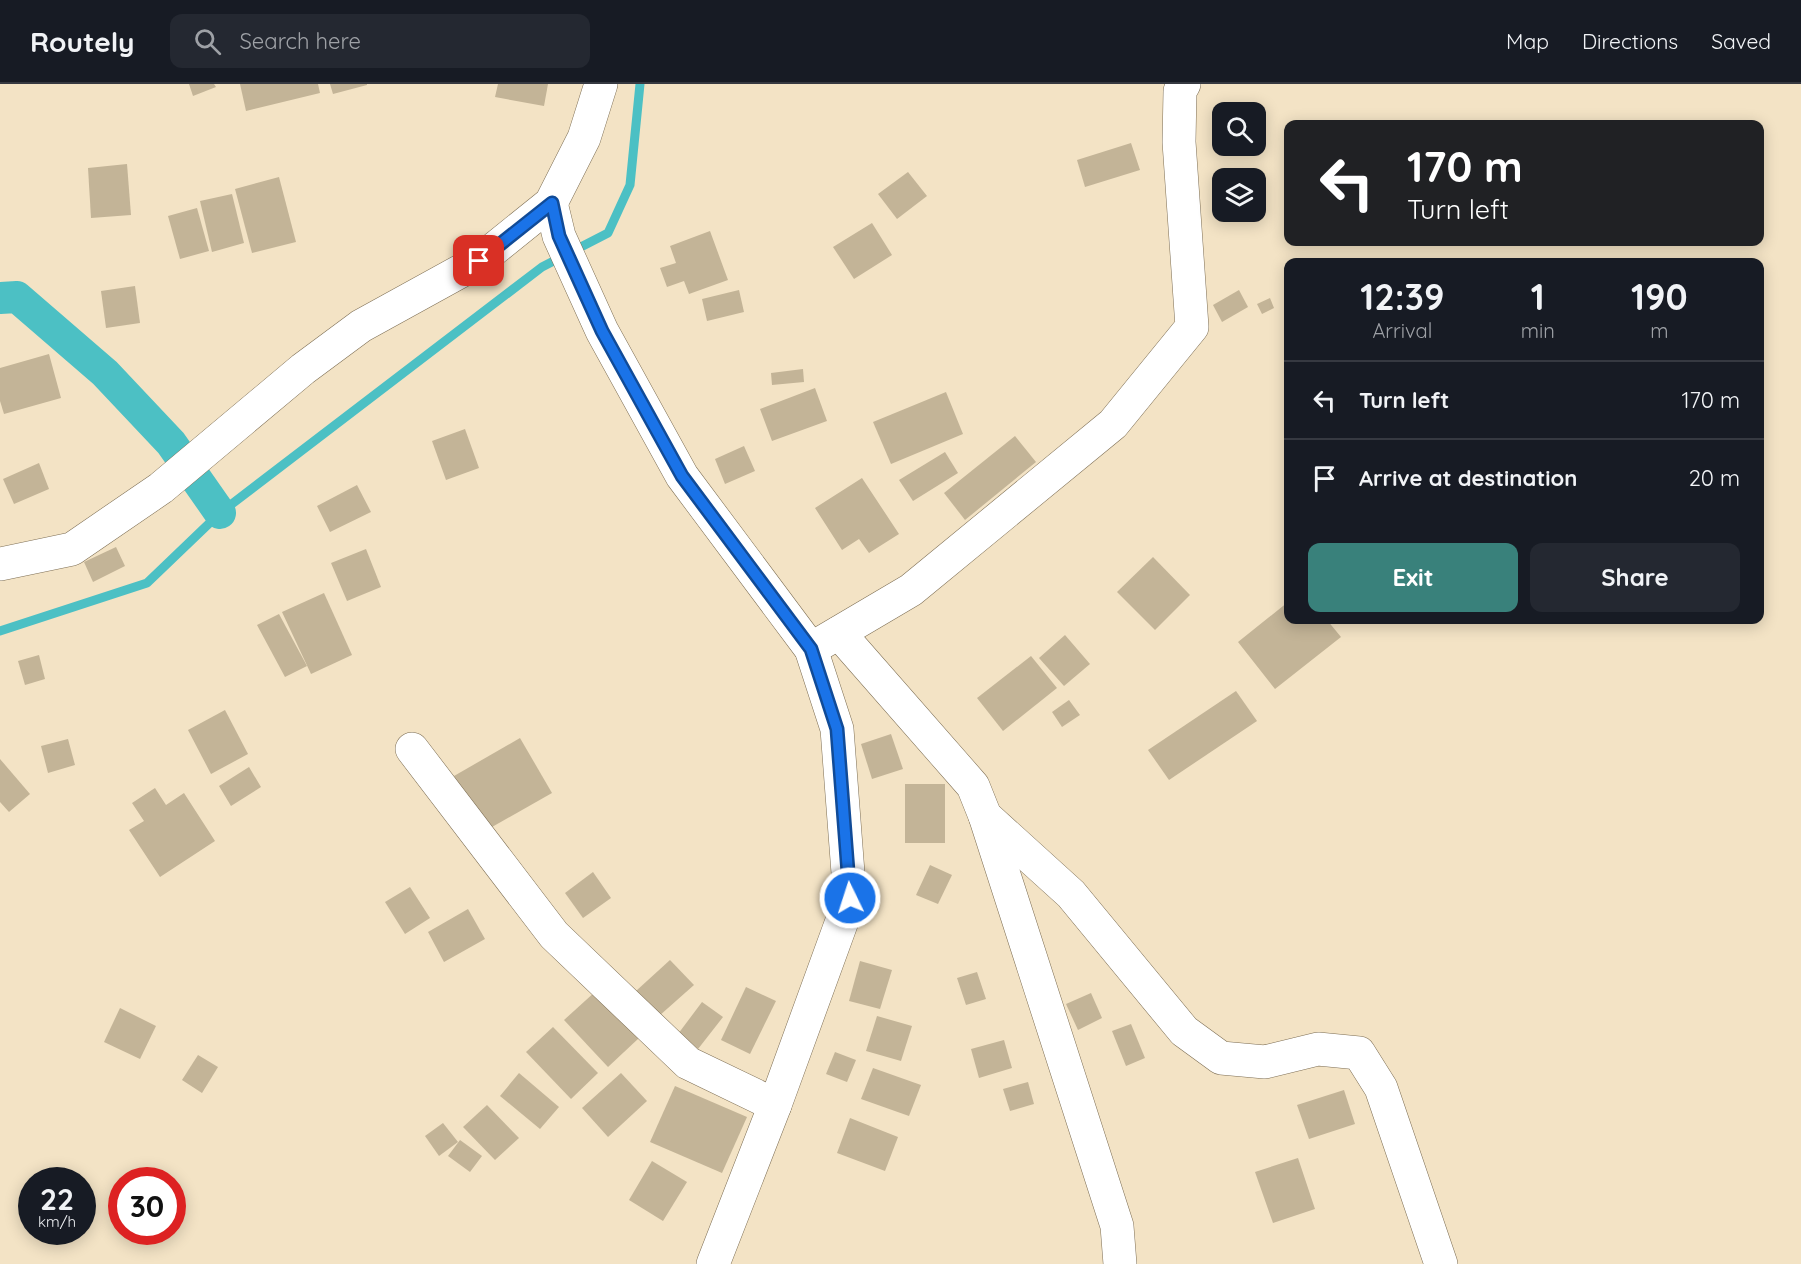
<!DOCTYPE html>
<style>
:root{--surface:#171b24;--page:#242831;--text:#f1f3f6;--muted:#9ea1a6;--line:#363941;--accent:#39817b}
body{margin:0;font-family:Quicksand,sans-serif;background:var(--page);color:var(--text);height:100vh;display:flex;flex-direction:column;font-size:22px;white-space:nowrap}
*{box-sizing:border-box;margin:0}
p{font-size:20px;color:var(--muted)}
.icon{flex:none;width:33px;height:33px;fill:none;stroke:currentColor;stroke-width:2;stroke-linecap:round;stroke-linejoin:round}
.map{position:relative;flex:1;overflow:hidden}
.side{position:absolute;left:1284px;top:174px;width:480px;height:366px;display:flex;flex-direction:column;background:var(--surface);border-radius:12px;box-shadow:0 3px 15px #0003}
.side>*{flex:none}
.banner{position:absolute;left:1284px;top:36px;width:480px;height:126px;border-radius:12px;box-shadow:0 3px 15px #0003;background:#202124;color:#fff;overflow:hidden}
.tools{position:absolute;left:1212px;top:18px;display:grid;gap:12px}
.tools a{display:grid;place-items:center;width:54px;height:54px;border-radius:12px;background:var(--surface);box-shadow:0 3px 15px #0003;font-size:30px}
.speed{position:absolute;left:18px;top:1083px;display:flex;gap:12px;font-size:30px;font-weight:700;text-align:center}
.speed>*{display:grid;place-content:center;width:78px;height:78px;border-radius:50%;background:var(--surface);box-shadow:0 3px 15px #0003;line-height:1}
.speed small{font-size:15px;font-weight:400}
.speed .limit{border:9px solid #d22;background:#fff;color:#111}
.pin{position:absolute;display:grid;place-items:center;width:51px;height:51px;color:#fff;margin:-26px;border-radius:12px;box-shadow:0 3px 9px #0006}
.me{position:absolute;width:66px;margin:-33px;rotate:356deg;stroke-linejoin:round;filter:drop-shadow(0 0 4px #0008)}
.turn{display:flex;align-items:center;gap:21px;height:126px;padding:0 24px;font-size:27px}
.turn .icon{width:78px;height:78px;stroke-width:2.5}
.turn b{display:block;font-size:42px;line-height:51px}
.eta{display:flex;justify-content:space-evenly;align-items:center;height:102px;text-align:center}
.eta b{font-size:36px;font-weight:800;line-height:42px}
.action{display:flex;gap:12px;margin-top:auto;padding:12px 24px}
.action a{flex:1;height:69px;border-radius:12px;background:var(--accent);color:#fff;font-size:24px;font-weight:800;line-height:69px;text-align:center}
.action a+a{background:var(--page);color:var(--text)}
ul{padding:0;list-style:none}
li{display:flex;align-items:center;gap:18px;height:78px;padding:0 24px;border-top:2px solid var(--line)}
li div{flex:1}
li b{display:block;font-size:22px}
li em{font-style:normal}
header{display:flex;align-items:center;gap:36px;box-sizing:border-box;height:84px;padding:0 30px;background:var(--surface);border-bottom:2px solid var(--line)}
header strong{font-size:28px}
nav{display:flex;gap:33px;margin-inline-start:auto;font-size:21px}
.search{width:420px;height:54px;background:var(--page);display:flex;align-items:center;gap:15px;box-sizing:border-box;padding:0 21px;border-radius:12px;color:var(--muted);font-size:22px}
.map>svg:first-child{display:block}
</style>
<header>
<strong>Routely</strong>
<div class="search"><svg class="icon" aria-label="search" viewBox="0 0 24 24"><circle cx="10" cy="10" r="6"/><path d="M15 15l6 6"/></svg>Search here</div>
<nav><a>Map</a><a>Directions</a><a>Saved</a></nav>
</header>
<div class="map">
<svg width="1801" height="1180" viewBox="0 0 1801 1180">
<rect width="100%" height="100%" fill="#f3e3c5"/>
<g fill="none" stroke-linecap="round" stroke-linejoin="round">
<!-- stream -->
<polyline stroke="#4cc0c4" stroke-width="9" points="0,547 147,499 220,429 542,183 608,149 630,101 640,0"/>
<!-- canal -->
<polyline stroke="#4cc0c4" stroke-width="32" points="0,214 17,213 105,289 171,359 220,429"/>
</g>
<!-- building -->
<g fill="#c3b497">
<polygon points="189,0 214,0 216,3 193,12"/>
<polygon points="240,0 318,0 320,9 246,27"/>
<polygon points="330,0 367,0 367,1 333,10"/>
<polygon points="498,0 548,0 544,22 495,13"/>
<polygon points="1131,59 1140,86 1085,103 1077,76"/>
<polygon points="127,80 131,131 91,134 88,84"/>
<polygon points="908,88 927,112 897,135 878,110"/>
<polygon points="279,93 296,158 252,169 235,105"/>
<polygon points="232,110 244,159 212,168 200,117"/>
<polygon points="197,124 209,167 180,175 168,132"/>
<polygon points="872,139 892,171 854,195 833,163"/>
<polygon points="710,147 728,196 689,210 684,197 667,203 660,184 676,179 670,162"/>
<polygon points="135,202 140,239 106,244 101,207"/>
<polygon points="739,206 744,228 707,237 702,215"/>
<polygon points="1239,206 1248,223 1222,238 1213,221"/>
<polygon points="1270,214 1274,224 1262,230 1257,220"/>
<polygon points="49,270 61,314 4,330 0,317 0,284"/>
<polygon points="803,285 804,298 772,301 771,289"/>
<polygon points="815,304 827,337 772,357 760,325"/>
<polygon points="946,308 963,350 891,380 873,338"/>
<polygon points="465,345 479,384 446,396 432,357"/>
<polygon points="1015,352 1036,378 965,436 944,409"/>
<polygon points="744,362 755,387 725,400 715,375"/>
<polygon points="945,368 958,389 913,417 899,396"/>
<polygon points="39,379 49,405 14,420 3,395"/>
<polygon points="862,394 899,450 869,469 859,455 842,466 815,424"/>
<polygon points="357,401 371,428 330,448 317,422"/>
<polygon points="116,463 125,482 93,498 84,478"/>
<polygon points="366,465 381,503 347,517 331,479"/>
<polygon points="1153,473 1190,511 1155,546 1117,508"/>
<polygon points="324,509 352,571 311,590 282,528"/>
<polygon points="1288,518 1288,536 1327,536 1341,553 1275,605 1238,558"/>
<polygon points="279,530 307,582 285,593 257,541"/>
<polygon points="1065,551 1090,580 1064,602 1039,574"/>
<polygon points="39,571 45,595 25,601 18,577"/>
<polygon points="1031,572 1057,604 1003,647 977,614"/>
<polygon points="1236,607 1257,637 1169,696 1148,666"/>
<polygon points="1069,616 1080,631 1062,643 1052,628"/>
<polygon points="225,626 248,670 211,690 188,646"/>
<polygon points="891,650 903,685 872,695 861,660"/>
<polygon points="520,654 552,709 485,747 454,692"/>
<polygon points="68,655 75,681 48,689 41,662"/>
<polygon points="0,675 30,710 9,728 0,718"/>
<polygon points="249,683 261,703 231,722 219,702"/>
<rect x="905" y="700" width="40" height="59"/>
<polygon points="155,704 166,721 184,709 215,757 160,793 129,746 144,737 132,719"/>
<polygon points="930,781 952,791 938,820 916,811"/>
<polygon points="593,788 611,814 583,834 565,809"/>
<polygon points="410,803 430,834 405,850 385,818"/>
<polygon points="468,825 485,855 444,878 428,848"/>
<polygon points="670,876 694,901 659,932 636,907"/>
<polygon points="860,877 892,886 880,925 849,917"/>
<polygon points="977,888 986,915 966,921 957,894"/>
<polygon points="746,903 776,917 750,970 721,956"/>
<polygon points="596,907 639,954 608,983 564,936"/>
<polygon points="1091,909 1102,934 1078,946 1066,920"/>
<polygon points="702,918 723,933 698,965 678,950"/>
<polygon points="120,924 156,942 140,975 104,958"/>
<polygon points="877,932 912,942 901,977 866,967"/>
<polygon points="1131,940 1145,974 1126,982 1112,947"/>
<polygon points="553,943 598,989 571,1015 526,968"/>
<polygon points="1004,956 1012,984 979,994 971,965"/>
<polygon points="835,968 856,976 847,998 826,990"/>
<polygon points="198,971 218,983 202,1009 182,996"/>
<polygon points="873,984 921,1001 909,1032 861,1015"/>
<polygon points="519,989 559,1023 540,1045 500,1012"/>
<polygon points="621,989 647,1017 608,1053 582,1024"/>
<polygon points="1028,998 1034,1020 1010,1027 1003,1005"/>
<polygon points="675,1002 747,1033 722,1089 650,1058"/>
<polygon points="1344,1006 1355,1040 1309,1055 1297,1021"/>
<polygon points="487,1021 519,1054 495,1076 463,1043"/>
<polygon points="850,1034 898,1053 885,1087 837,1069"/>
<polygon points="443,1039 458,1058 439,1072 425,1052"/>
<polygon points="460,1056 482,1072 470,1088 448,1072"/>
<polygon points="1298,1074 1315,1125 1273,1139 1255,1088"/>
<polygon points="652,1077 687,1098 663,1137 629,1116"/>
</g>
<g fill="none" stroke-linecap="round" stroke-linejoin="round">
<!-- minor casing -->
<g stroke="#7d6e54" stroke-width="34">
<g id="minor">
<polyline points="551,119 559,152 602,247 682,392 811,565 837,645 850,815 775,1021 713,1180"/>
<polyline points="0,480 72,465 161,404 303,285 361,242 479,177 551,119 584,54 601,0"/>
<polyline points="839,549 973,702 985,732 1117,1142 1120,1180"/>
<polyline points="811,565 911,506 1113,340 1192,243 1179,58 1180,7 1184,0"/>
<polyline points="412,665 554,851 688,979 775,1021"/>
<polyline points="985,732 1071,810 1184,947 1221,974 1265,978 1318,965 1359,969 1381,1004 1441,1180"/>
</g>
</g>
<!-- minor -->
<use href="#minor" stroke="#fff" stroke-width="33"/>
</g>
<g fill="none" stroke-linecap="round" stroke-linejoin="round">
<!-- route casing -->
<g stroke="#114b97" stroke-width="15">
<polyline id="route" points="479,177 552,119 559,152 602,247 682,392 811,565 837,645 850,814"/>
</g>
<!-- route -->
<use href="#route" stroke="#1a73e8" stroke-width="10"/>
</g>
</svg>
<div class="tools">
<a><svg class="icon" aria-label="search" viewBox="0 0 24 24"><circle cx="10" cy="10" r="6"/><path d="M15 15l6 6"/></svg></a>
<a><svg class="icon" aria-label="layers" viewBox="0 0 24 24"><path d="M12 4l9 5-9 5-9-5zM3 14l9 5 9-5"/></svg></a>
</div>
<div class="speed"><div>22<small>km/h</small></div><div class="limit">30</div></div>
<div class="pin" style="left:479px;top:177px;background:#d93025"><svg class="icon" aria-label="arrive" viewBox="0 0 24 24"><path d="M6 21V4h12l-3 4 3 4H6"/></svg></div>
<svg class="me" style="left:850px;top:814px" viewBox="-20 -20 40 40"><circle r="17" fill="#1a73e8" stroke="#fff" stroke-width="3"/><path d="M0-11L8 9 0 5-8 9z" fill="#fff"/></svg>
<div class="banner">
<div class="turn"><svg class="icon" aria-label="left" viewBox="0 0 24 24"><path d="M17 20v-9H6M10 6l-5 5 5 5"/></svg><div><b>170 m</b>Turn left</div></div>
</div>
<section class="side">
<div class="eta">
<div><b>12:39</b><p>Arrival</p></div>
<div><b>1</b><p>min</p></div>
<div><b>190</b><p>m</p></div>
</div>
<ul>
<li><svg class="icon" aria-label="left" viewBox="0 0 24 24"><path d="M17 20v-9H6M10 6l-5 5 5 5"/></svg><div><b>Turn left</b></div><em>170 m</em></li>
<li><svg class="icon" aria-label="arrive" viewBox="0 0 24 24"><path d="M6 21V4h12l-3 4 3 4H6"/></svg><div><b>Arrive at destination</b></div><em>20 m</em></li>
</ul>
<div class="action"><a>Exit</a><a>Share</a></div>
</section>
</div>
